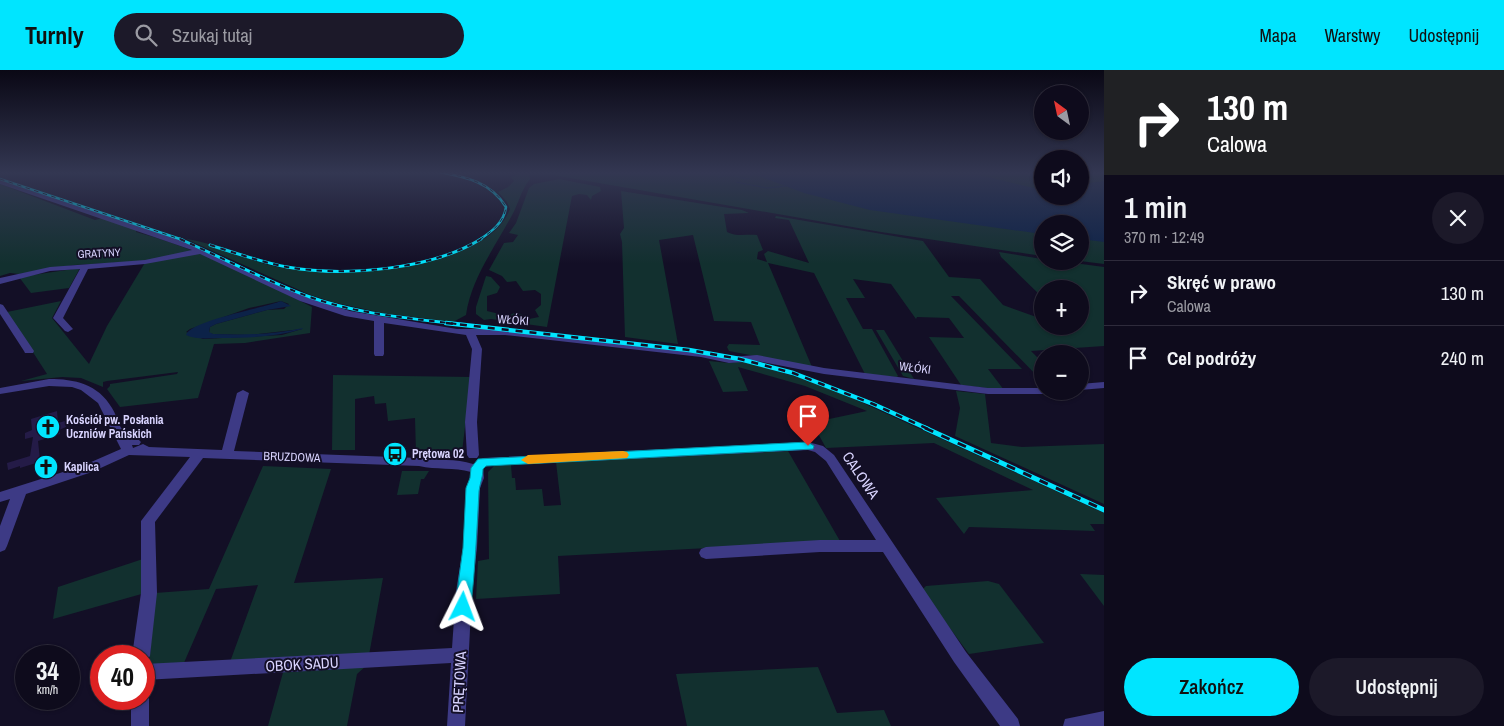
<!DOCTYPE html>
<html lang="pl">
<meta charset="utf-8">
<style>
:root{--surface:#0e0b1c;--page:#1c1929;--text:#f1f3f6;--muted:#9b9ba3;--line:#2e2b3b;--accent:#00e5ff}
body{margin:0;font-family:"Archivo Narrow",sans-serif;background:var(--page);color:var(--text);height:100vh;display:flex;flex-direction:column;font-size:19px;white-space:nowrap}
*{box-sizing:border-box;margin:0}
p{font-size:16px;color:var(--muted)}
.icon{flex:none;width:28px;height:28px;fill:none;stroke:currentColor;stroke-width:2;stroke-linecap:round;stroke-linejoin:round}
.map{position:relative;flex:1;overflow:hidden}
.drawer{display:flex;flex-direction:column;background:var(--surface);width:400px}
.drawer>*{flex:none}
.hud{background:#202124;color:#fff;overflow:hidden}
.needle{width:32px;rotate:327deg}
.fabs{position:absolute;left:1034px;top:15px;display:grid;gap:10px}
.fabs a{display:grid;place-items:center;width:55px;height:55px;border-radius:50%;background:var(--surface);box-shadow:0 1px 4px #0004,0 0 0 1px var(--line);font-size:25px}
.speed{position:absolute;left:15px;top:575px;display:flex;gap:10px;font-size:25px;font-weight:700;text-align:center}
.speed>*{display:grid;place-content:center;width:65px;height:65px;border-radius:50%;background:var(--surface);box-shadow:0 1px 4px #0004,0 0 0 1px var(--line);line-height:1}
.speed small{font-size:12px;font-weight:400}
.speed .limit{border:8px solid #d22;background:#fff;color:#111}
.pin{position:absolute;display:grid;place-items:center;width:42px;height:42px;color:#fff;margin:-51px -21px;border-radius:50% 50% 50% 0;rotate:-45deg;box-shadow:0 0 5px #0007}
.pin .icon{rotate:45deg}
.me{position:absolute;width:55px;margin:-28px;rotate:3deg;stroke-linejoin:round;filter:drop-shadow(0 0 4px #0008)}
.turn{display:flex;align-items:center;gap:18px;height:105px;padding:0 20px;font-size:22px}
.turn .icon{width:65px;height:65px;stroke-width:2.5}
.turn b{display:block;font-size:35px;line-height:42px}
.round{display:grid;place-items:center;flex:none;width:52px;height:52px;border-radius:26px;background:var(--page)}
.head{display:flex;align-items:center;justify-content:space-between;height:85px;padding:0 20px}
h1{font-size:30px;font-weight:600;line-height:38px}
.button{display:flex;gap:10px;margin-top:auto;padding:10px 20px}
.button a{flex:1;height:58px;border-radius:30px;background:var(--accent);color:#111;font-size:20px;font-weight:600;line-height:58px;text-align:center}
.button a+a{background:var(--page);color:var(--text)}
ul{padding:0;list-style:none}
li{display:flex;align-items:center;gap:15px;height:65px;padding:0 20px;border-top:1px solid var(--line)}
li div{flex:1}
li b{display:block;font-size:19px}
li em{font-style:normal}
header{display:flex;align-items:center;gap:30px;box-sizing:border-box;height:70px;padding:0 25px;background:var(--accent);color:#111}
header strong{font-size:24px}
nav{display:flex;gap:28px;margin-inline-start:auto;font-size:18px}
.search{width:350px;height:45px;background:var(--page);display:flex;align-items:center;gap:12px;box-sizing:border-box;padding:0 18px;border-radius:28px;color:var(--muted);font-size:19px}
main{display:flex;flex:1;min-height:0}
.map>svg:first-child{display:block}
</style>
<header>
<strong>Turnly</strong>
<div class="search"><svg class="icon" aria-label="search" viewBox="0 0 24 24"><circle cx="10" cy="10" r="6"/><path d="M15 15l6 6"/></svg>Szukaj tutaj</div>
<nav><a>Mapa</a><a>Warstwy</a><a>Udostępnij</a></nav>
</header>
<main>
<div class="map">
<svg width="1104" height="656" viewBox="0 0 1104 656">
<rect width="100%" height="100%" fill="#130f26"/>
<!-- green -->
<g fill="#12302f" fill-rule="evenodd">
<path d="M 516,102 L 529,104 L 530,109 C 520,122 519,133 511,147 C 494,179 471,209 466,245 L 453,252 L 382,243 L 332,232 L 308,224 L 186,169 C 213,172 245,190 273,196 C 330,208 485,203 510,139 L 507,132 L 498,122 L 508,117 L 514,111 L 511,107 L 518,104 Z"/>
<polygon points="536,102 1042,102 1042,126 1080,126 1080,102 1104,102 1104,194 1080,191 1080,154 1042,154 1042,186 881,162"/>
<polygon points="559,109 600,117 601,121 592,126 591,130 587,125 579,124 572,126 547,257 491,249 484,250 476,244 476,237 486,206 491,207 500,217 497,223 487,226 487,241 508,246 514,243 521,244 529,249 539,247 535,240 541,235 541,224 535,220 523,221 516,211 507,212 502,206 489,200 504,173 513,172 518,165 509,163 516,153 529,118 534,114"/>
<path d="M 0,114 L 95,150 L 103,148 L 137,159 L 136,162 C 197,178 257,209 312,237 L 310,263 L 245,273 L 214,274 L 198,328 L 120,337 L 107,319 L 110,316 L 110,314 L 177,304 L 178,302 L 107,311 L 103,312 L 103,317 L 81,308 L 62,307 L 21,311 L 47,304 L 7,242 L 61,231 L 52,248 L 89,294 L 107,256 L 146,191 L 74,195 L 19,204 L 10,203 L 0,206 ZM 281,231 L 289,234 L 284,239 L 267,240 L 216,254 L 210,257 L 209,263 L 213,264 L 250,265 L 302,259 L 282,265 L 203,269 L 186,262 L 190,259 L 249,238 Z"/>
<path d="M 621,121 L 742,140 L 749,143 L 724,144 L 727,162 C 737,167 745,164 757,165 L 763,180 L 758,182 L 757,189 L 767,192 L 764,184 L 768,181 L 809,193 L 789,150 L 775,148 L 776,146 L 923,171 L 949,207 L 980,209 L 1003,235 L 1042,249 L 1042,256 L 1065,256 L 1074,259 L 1072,256 L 1080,256 L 1080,219 L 1042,219 L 1042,227 L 1001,187 L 999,182 L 1042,189 L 1042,191 L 1059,191 L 1104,197 L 1104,276 L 1031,281 L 1042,292 L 1042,311 L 959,226 L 951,226 L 1022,299 L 988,299 L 1004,320 L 961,315 L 929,267 L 964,268 L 949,248 L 917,247 L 916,249 L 891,214 L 853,209 L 865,228 L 846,228 L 863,259 L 872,259 L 898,306 L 897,307 L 865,304 L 814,203 L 768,193 L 812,297 L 729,281 L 727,277 L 729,274 L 760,275 L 751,252 L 714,251 L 693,165 L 659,170 L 678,274 L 625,267 L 622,172 L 620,164 L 624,158 Z"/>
<polygon points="80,198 69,218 31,223 19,207"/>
<polygon points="876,260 884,260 914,309 903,306"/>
<polygon points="709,291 729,293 742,291 814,312 850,327 1104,443 1104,454 1090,454 1095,461 969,457 964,464 936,428 1033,420 934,373 826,378 815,358 815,352 867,341 805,316 738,297 748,321 723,322"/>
<polygon points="333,305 471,307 462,382 452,385 416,383 415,348 388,351 386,333 375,334 374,326 355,329 355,380 332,380"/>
<polygon points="956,321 985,324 991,373 1022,377 1104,374 1104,434 955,366 960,338"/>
<polygon points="788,381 840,471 558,486 560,524 476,529 478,491 489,489 488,402 494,396 511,395 512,408 515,408 516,420 542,419 544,436 561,435 556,392"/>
<polygon points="263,396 331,399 294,513 383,508 369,585 230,592 258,515 216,519 183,595 149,596 155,523 209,519"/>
<polygon points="402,401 429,401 424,409 421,409 418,424 397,425"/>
<polygon points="143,489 145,523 53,549 58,517"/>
<polygon points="1080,504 1104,505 1104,536"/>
<polygon points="988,511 999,514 1044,573 969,584 923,522 923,519 926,516"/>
<polygon points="368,594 357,604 347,656 268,656 284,599"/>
<polygon points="818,597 837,643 884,640 891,656 687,656 676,604"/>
</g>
<!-- water -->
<g fill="#0c2248">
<polygon points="748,102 967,102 1042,120 1042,126 1080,126 1082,114 1104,111 1104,172 1080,169 1080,154 1042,154 1042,164 870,140 804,123"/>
<path d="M 281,231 L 291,236 L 267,240 L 216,254 L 210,257 L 209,262 L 213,264 C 243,265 273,265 303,258 L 302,259 C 275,267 249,268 221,268 C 210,268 196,270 186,265 C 191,250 265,238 281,231 Z"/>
</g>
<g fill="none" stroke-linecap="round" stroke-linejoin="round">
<!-- stream -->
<g stroke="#0c2248" stroke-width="1">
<polyline points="16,104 21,102"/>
<polyline points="718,107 730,105 748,109 752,105 746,102"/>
<polyline points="736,112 767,118 786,116"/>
</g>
</g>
<!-- building -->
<polygon fill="#241b47" points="57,341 58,353 65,351 66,357 59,360 60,364 38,371 40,390 36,391 36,393 20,398 20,396 8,400 7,393 30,386 33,367 25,369 25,363 32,360 31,349"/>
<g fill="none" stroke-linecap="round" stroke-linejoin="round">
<!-- minor -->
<g fill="#3d3a85" fill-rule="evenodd">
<polygon points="0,110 170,166 204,179 306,227 350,241 457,259 505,259 701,281 729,287 757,285 824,298 988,318 1042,318 1042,321 1051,321 1046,324 988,324 824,304 757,291 729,293 701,287 505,265 476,265 482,279 477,352 479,385 477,388 469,388 467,385 465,352 472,279 466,265 384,253 384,284 383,286 375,286 374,284 374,251 345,246 300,231 200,184 145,194 88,199 63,248 73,259 68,262 65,261 53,248 80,199 50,201 0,214 0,208 50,197 145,190 192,180 0,114"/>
<polygon points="0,234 3,235 34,281 33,283 25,283 24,281 0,244"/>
<path d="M 49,309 C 75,309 98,314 112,338 C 116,344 118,354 122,359 C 127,364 136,366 141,372 L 139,375 L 132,375 L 133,378 L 143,374 L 149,377 L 222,380 L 237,323 L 243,320 L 249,323 L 234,381 L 419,388 C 437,391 456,388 473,394 L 483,388 L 808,372 L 823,376 L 834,385 L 966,582 L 1018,649 L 1020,656 L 1000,656 L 954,592 L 883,482 L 820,482 L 706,489 L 701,487 L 699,483 L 701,479 L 706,477 L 820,470 L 876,470 L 826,391 L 815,382 L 808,380 L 487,396 L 483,399 L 484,408 L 480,418 L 477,478 L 472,521 L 465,656 L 447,656 L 451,593 L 144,610 L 144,594 L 452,578 L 456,521 L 463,478 L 466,418 L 470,408 L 471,402 C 454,397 436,400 419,396 L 203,388 L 155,452 L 157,523 L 150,586 L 147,591 L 144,593 L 144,586 L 132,586 L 141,523 L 141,451 L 190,387 L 129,385 L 92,402 L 26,424 L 7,476 L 5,480 L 0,482 L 0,456 L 10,429 L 0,432 L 0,422 L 82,396 L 121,379 L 98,333 L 81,320 L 72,317 L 49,316 L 0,324 L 0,318 Z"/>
<polygon points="1104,312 1104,318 1080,320 1080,314"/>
<polygon points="144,622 146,623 149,629 149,656 131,656 131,629 144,629"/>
<polygon points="1104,641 1104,656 1063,656 1065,649"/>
</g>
<!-- rail-far3 casing -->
<g stroke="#00e5ff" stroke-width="2.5">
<g id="rail-far3">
<path d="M 439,102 C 466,107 491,112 506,137 C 504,153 491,162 479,170"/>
<polyline points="0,109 183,170"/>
</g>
</g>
<!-- rail-far2 casing -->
<g stroke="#00e5ff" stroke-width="3">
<g id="rail-far2">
<path d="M 180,169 C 223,188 266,211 310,227 C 357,244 408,248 457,254"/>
<path d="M 210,175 C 235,183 261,192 287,197 C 344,207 431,200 481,169"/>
</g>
</g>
<!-- rail-far1 casing -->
<g stroke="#00e5ff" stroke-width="4.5">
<polyline id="rail-far1" points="446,253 689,280 740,289 793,303 873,334 928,359"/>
</g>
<!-- rail casing -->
<g stroke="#00e5ff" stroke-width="5">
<polyline id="rail" points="925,358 1104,440"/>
</g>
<!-- rail-far3 -->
<use href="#rail-far3" stroke="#130f26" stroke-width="1" stroke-dasharray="4.5" stroke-linecap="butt"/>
<!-- rail-far2 -->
<use href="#rail-far2" stroke="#130f26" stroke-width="2" stroke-dasharray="5.5" stroke-linecap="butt"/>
<!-- rail-far1 -->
<use href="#rail-far1" stroke="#130f26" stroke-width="2.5" stroke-dasharray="7" stroke-linecap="butt"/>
<!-- rail -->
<use href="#rail" stroke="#130f26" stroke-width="3" stroke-dasharray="9" stroke-linecap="butt"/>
</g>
<!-- sky -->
<linearGradient id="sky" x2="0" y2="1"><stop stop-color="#0a0815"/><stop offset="0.53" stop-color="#333752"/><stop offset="1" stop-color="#333752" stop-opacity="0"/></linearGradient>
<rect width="1104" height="194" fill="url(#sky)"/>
<!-- route -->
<path fill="#00e5ff" stroke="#0095a6" d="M 808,372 L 814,376 L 813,379 L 486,396 L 483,399 C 483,407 480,413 479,421 C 477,460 475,499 471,537 L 469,542 L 463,544 L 457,542 L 455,537 L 463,478 L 466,418 L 470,408 L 471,398 L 478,389 Z"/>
<!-- slow -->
<polygon fill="#f59e0b" points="623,381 627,382 629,385 627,388 528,394 521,390 528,385"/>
<!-- icons -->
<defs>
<g id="church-disc" transform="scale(1.25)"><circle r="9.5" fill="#00e5ff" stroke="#130f26"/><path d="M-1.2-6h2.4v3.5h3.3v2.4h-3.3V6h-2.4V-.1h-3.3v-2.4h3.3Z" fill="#111"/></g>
<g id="bus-disc" transform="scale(1.25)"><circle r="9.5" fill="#00e5ff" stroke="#130f26"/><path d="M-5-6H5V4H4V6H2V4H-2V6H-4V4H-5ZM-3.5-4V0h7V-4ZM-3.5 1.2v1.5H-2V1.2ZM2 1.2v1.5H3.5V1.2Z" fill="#111"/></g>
</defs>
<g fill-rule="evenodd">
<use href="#church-disc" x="48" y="357"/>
<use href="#bus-disc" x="395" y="384"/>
<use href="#church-disc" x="46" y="397"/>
</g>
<g text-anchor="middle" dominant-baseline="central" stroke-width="4" stroke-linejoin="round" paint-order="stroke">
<!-- far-street labels -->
<g font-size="11" fill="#d9d4ff" stroke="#130f26">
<text transform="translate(99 183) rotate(-3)">GRATYNY</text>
</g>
<!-- street labels -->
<g font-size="12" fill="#d9d4ff" stroke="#130f26">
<text transform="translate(513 250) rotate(4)">WŁÓKI</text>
<text transform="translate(915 298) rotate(7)">WŁÓKI</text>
<text transform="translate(292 387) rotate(2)">BRUZDOWA</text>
</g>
<!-- poi labels -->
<g font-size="12" font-weight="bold" fill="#d9d4ff" stroke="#130f26" text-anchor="start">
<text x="66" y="350">Kościół pw. Posłania<tspan x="66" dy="14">Uczniów Pańskich</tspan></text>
<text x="412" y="384">Prętowa 02</text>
<text x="64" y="397">Kaplica</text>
</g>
<!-- near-street labels -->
<g font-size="15" fill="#d9d4ff" stroke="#130f26">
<text transform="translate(861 405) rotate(56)">CALOWA</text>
<text transform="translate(302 594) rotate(-3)">OBOK SADU</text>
<text transform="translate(459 612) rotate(-87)">PRĘTOWA</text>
</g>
</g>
</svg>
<div class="fabs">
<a><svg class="needle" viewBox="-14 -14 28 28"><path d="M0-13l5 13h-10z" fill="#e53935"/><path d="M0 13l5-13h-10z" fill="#9b9ba3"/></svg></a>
<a><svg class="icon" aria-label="sound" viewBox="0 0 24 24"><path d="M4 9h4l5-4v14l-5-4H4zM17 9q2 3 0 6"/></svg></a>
<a><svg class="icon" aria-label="layers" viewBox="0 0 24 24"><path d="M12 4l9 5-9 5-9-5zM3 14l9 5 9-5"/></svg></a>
<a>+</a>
<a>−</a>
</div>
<div class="speed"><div>34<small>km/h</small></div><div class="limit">40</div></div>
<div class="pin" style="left:808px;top:376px;background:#d93025"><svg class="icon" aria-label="arrive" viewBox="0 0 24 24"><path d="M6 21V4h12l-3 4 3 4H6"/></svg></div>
<svg class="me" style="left:463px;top:537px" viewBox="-20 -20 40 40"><path d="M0-17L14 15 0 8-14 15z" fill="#00e5ff" stroke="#fff" stroke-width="4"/></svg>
</div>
<section class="drawer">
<div class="hud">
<div class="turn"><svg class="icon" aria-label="right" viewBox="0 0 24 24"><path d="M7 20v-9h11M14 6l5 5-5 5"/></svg><div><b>130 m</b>Calowa</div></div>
</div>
<div class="head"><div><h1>1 min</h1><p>370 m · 12:49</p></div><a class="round"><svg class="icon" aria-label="close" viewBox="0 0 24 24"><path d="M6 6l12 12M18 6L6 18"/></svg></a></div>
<ul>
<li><svg class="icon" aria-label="right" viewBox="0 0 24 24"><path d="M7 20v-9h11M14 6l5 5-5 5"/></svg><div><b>Skręć w prawo</b><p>Calowa</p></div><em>130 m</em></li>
<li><svg class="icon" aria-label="arrive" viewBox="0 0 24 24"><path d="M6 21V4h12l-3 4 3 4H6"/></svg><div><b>Cel podróży</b></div><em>240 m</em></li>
</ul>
<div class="button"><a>Zakończ</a><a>Udostępnij</a></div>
</section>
</main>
